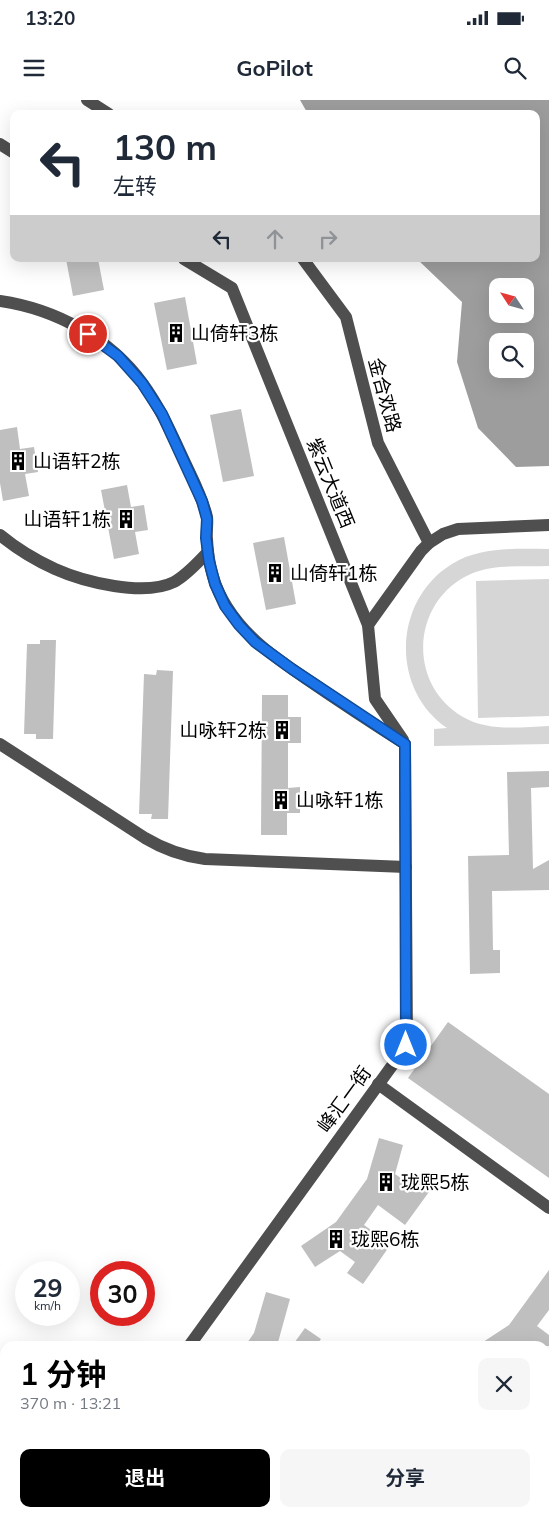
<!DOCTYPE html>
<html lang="zh">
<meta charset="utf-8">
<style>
:root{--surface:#fff;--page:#f6f6f7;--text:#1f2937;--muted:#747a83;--accent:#000}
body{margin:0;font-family:Mulish,"Noto Sans SC",sans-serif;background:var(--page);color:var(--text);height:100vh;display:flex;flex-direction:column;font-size:19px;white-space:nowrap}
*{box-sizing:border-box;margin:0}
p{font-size:16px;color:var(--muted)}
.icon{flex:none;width:28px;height:28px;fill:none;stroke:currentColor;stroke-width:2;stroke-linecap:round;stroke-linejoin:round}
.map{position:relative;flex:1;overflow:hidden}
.side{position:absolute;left:0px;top:1241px;width:550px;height:176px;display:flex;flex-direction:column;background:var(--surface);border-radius:15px 15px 0 0;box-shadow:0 5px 20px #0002}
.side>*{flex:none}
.banner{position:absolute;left:10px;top:10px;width:530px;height:152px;border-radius:10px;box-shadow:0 5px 20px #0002;background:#fff;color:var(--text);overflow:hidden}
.needle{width:32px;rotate:306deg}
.buttons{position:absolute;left:489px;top:178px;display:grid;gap:10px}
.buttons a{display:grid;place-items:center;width:45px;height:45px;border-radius:10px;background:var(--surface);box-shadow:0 5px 20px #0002;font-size:25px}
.speed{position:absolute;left:15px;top:1161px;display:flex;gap:10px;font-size:25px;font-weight:700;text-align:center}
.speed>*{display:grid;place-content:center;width:65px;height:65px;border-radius:50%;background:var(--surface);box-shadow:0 5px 20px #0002;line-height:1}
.speed small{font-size:12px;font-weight:400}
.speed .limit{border:8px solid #d22;background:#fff;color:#111}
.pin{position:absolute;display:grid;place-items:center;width:42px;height:42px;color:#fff;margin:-21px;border:2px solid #fff;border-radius:50%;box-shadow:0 1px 5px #0007}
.me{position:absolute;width:55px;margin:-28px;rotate:0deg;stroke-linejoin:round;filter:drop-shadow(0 0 4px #0008)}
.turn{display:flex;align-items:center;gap:18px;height:105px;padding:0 20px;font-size:22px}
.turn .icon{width:65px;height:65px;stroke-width:2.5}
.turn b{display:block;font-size:35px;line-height:42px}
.lanes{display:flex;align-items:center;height:48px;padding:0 20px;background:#0003;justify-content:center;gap:25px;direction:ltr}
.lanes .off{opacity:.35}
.round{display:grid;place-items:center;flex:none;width:52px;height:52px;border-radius:10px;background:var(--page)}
.headline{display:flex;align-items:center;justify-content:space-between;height:85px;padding:0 20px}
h1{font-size:30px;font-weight:700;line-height:38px;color:var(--accent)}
.button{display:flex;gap:10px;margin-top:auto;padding:10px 20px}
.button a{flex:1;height:58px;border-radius:10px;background:var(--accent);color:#fff;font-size:20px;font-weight:700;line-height:58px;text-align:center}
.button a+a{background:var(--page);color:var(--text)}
.status{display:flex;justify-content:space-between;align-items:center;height:35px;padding:0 25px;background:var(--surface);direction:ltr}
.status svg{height:14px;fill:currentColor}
header{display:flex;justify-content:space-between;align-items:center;height:65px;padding:0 20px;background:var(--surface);font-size:22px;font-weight:700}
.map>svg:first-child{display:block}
</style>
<div class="status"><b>13:20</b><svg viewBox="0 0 49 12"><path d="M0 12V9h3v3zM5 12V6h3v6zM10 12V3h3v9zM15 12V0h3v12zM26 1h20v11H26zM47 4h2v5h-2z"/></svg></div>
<header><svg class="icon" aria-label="menu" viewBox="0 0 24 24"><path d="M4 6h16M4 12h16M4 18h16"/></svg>GoPilot<svg class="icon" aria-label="search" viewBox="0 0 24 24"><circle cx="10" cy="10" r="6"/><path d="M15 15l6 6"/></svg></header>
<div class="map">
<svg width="549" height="1417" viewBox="0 0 549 1417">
<rect width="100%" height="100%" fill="#fff"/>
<!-- green -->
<g fill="#d6d6d6">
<path d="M 549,449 L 549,466 C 525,467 496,464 473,473 C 412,498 405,583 463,617 C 489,632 521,627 549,626 L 549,644 L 434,646 L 434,629 L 447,628 C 390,589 393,500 452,464 C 481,446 517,449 549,449 Z"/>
<polygon points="549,479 549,616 478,618 476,481"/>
</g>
<!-- water -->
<path fill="#9d9d9d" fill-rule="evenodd" d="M 300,0 L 549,0 L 549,366 L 516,367 L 478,328 L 457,262 L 462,202 L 417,159 L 536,159 L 536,14 L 308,14 ZM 498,186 L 525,186 L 525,214 L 498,214 ZM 498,241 L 525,241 L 525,269 L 498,269 Z"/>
<!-- building -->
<g fill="#bfbfbf">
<polygon points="66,159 98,159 104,190 73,196"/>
<polygon points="185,197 197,264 167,270 154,203"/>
<polygon points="241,309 254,376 223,382 210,315"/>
<polygon points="17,327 20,349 34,347 38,372 25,374 29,396 3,401 0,383 0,330"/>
<polygon points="127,385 131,407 144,405 148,430 135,432 139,454 114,459 101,390"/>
<polygon points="284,437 296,504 266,510 253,443"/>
<polygon points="40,540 56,540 53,639 36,639 36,634 24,634 27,544 40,544"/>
<polygon points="157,570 173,571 168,719 151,719 152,714 139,714 144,574 156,575"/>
<polygon points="262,595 288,595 288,617 301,617 301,643 288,643 288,688 300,687 300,713 287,713 287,735 261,735"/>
<polygon points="549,671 549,687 531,688 533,769 549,760 549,790 492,791 493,850 500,850 500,873 470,874 468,756 509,755 507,672"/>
<polygon points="448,922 549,994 549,1078 408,978"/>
<polygon points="379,1038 403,1045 395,1074 411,1085 418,1074 434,1085 405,1125 378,1105 364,1125 391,1144 363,1184 347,1173 355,1162 340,1151 315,1167 301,1146 336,1122 367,1079"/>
<polygon points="549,1170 549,1210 537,1226 549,1235 549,1246 477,1246 509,1225"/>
<polygon points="266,1192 290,1199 277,1246 245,1246 254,1233"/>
<polygon points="305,1228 321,1239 316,1246 292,1246"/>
</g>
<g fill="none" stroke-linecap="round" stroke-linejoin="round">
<!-- major casing -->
<g stroke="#dbdbdb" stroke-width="14">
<g id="major">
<polyline points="0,1402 5,1406"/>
<polyline points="13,1412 18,1417"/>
</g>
</g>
<!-- minor -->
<g stroke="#4f4f4f" stroke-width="12">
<polyline points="87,0 109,14"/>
<polyline points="0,44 14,53"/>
<polyline points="184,159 232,188 368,525 375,599 403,640"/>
<polyline points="303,159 346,217 378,343 429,443"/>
<path d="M 0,201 C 55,209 110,238 143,284 C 159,306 170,330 181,354 C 190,374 202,395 207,417 C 208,424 206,432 207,439 C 208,463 214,487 227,507 C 247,539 277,559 308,580 C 340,602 372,623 405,644"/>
<path d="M 0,435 C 17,449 35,460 55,469 C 84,482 144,497 174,482 C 187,475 198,462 208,452"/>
<polyline points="368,525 421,451 429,443 443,434 458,429 549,425"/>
<path d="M 0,644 L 145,738 C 165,750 182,756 205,759 L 406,767"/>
<polyline points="378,984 549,1108"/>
<polyline points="189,1246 407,945 405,644"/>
<polyline points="65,1417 68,1412"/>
</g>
<!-- major -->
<use href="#major" stroke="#000" stroke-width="12"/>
</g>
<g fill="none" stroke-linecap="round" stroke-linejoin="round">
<!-- route casing -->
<g stroke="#114b97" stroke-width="12">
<polyline id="route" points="88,234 118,256 142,283 162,314 202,401 207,419 206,438 209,461 215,484 225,506 239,525 255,542 292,569 405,644 406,945"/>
</g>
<!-- route -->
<use href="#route" stroke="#1a73e8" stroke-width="9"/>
</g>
<!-- icons -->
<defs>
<g id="building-bare" transform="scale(1.5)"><path d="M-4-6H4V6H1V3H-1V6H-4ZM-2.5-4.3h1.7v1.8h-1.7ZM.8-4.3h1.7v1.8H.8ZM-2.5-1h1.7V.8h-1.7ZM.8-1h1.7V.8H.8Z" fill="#000" stroke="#fff" stroke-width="2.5" paint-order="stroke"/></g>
</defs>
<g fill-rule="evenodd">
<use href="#building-bare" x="176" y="233"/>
<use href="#building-bare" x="18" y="361"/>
<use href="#building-bare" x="126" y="419"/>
<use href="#building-bare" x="275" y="473"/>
<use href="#building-bare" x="282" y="630"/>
<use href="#building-bare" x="281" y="700"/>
<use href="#building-bare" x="386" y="1082"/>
<use href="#building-bare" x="336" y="1139"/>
</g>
<g text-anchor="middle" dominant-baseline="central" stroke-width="4.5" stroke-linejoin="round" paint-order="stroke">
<!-- poi labels -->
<g font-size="19" fill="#000" stroke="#fff" text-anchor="start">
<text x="191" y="233">山倚轩3栋</text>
<text x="33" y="361">山语轩2栋</text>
<text x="111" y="419" text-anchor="end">山语轩1栋</text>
<text x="290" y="473">山倚轩1栋</text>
<text x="267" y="630" text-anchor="end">山咏轩2栋</text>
<text x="296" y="700">山咏轩1栋</text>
<text x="401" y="1082">珑熙5栋</text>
<text x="351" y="1139">珑熙6栋</text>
</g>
<!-- street labels -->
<g font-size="19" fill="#000" stroke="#fff">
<text transform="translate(385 295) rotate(75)">金合欢路</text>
<text transform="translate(331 383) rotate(68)">紫云大道西</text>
<text transform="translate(344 999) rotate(-54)">峰汇一街</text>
</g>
</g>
</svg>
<div class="buttons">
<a><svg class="needle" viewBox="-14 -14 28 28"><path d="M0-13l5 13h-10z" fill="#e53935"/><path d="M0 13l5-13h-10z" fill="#747a83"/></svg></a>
<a><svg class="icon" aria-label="search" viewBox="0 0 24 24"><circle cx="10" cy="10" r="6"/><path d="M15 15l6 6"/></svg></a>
</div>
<div class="speed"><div>29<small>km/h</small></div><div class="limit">30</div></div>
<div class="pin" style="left:88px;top:234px;background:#d93025"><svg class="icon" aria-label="arrive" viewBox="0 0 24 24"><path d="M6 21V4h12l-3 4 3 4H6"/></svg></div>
<svg class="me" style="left:406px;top:945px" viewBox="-20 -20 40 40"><circle r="17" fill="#1a73e8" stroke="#fff" stroke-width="3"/><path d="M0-11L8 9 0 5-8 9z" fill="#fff"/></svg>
<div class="banner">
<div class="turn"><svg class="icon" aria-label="left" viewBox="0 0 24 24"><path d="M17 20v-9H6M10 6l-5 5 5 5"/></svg><div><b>130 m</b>左转</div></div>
<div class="lanes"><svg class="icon" aria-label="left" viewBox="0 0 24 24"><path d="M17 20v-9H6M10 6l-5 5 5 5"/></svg><svg class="icon off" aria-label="ahead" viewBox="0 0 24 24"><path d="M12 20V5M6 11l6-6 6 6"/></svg><svg class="icon off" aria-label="right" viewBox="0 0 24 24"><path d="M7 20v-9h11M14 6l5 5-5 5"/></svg></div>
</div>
<section class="side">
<div class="headline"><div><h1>1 分钟</h1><p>370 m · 13:21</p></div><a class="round"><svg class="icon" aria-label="close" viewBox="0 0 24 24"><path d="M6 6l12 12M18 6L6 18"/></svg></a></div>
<div class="button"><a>退出</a><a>分享</a></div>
</section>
</div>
